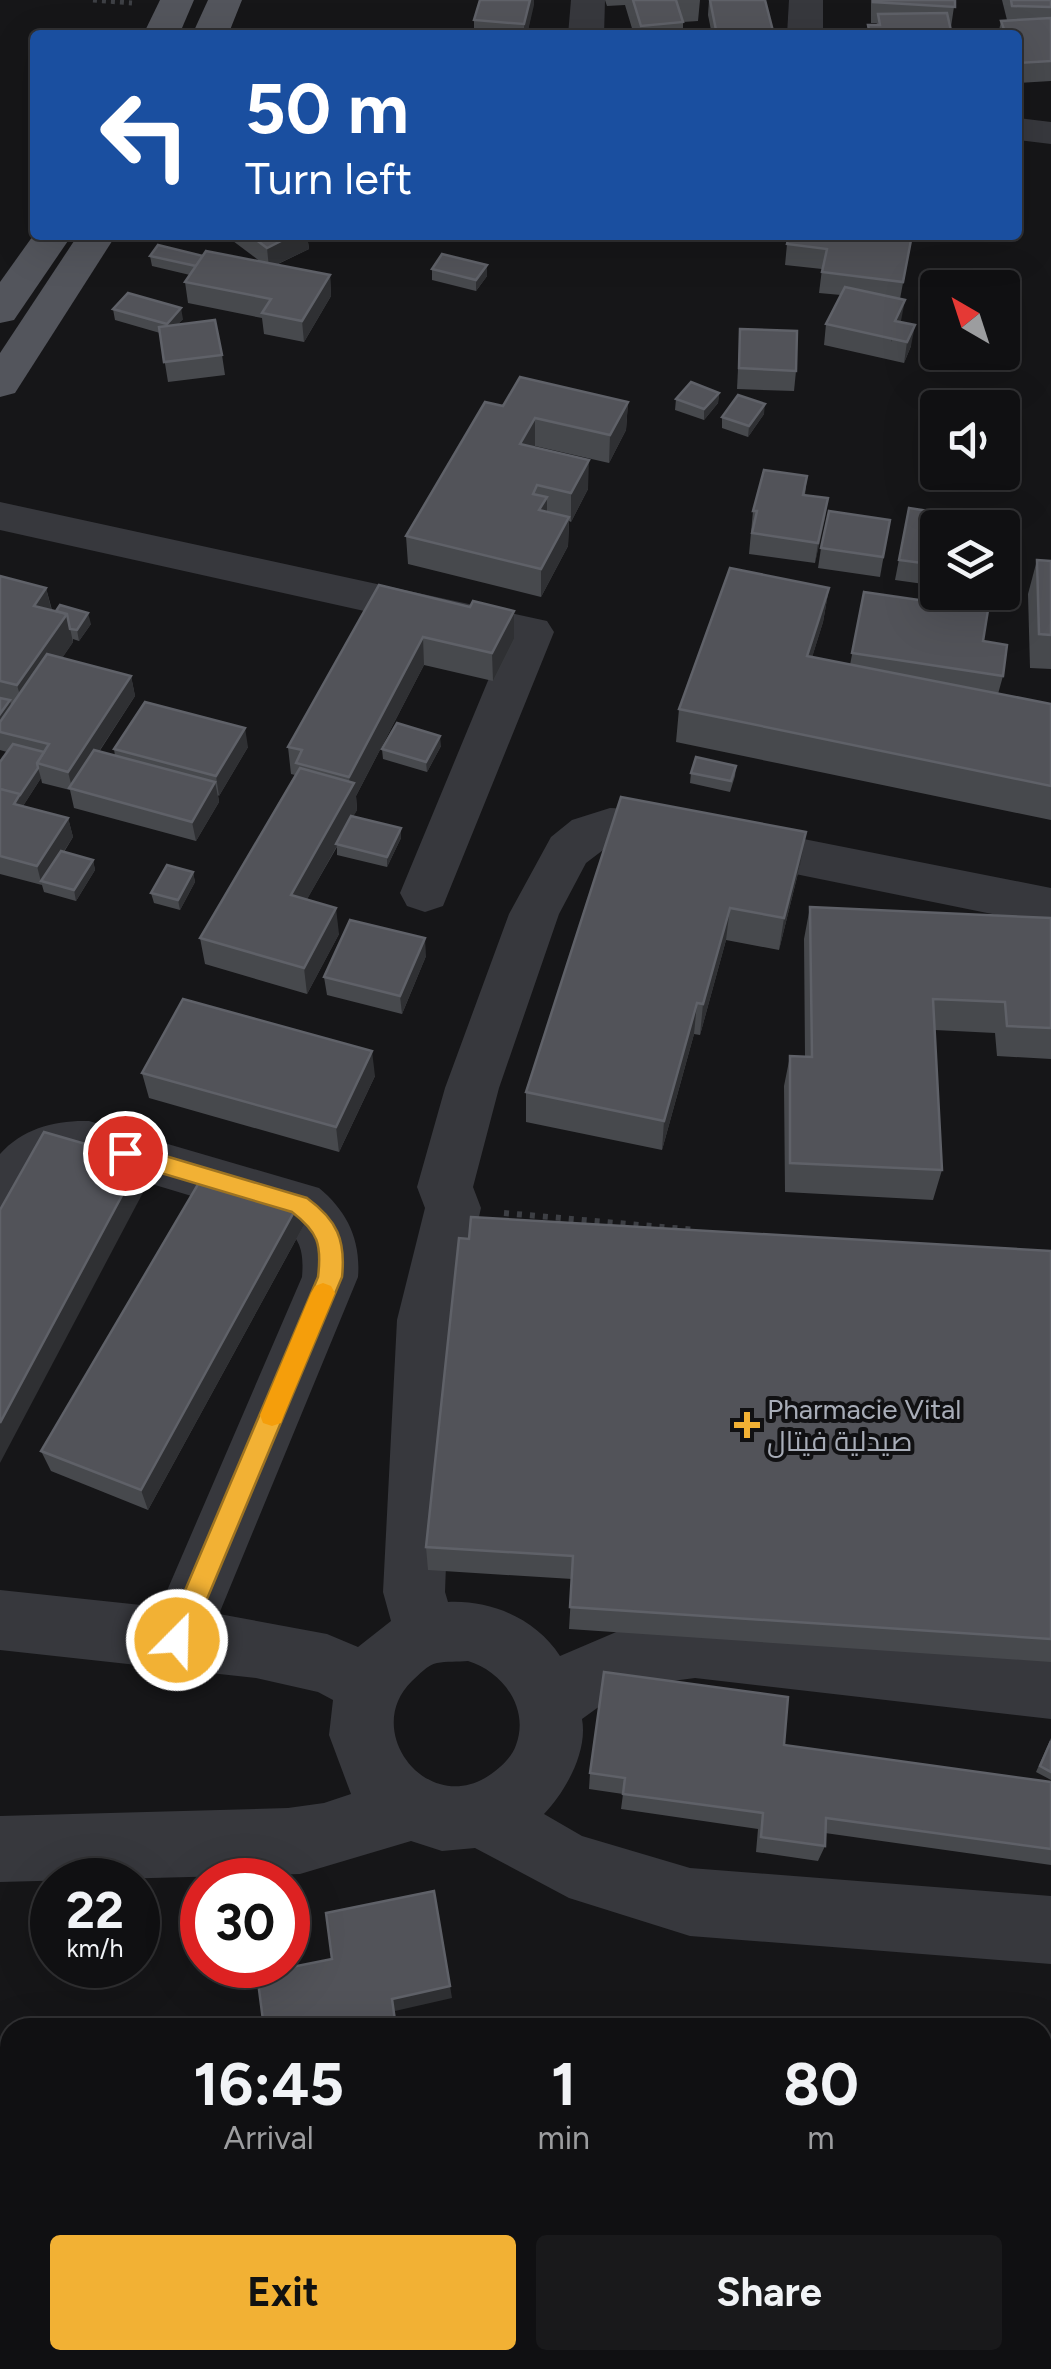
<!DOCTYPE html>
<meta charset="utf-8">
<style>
:root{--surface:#101012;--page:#19191b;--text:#f1f3f6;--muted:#9c9d9f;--line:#303032;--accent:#f2b134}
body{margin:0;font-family:Figtree,Cairo,sans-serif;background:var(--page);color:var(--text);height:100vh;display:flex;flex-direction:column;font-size:38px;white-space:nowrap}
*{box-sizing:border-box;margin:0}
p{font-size:32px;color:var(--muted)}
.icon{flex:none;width:55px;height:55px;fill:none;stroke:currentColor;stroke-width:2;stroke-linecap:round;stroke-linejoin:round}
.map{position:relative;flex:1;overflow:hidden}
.side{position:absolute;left:0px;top:2018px;width:1052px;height:352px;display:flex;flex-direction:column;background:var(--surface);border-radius:30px 30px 0 0;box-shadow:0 10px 40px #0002,0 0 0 2px var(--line)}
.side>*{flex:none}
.guide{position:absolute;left:30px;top:30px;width:992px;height:210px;border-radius:10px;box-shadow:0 10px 40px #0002,0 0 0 2px var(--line);background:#1a4fa0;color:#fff;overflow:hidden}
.needle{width:65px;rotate:321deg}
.tools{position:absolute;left:920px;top:270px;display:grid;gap:20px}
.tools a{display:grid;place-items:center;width:100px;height:100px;border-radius:10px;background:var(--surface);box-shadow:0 10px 40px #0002,0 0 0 2px var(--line);font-size:50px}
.speed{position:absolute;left:30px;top:1858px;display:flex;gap:20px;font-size:50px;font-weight:700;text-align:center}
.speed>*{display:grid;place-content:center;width:130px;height:130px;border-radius:50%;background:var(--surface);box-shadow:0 10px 40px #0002,0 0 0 2px var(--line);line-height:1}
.speed small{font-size:25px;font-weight:400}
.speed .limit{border:15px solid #d22;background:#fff;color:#111}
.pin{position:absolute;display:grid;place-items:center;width:85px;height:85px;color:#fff;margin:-42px;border:5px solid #fff;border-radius:50%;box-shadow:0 2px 10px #0007}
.me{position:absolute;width:110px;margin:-55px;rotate:23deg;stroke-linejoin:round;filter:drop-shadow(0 0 8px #0008)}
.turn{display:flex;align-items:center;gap:35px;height:210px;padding:0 50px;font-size:45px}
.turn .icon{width:130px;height:130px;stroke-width:2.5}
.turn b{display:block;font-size:70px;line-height:85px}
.eta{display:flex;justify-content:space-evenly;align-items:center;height:170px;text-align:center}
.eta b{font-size:60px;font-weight:700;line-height:70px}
.primary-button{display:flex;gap:20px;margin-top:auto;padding:20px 50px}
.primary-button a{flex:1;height:115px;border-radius:10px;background:var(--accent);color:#111;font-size:40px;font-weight:700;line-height:115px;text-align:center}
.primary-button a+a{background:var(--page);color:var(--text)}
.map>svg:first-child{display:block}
</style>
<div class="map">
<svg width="1051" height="2369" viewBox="0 0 1051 2369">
<rect width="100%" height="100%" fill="#161618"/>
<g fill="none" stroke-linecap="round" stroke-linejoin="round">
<!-- path-far1 -->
<polyline stroke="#3d3f44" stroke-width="5" stroke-dasharray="4 5" stroke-linecap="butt" points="93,0 132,3"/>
<!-- path -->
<polyline stroke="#3d3f44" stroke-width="6" stroke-dasharray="5 8" stroke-linecap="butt" points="504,1213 696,1230"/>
<!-- minor -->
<g fill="#37383d" fill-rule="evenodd">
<polygon points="571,0 605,0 604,35 568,35"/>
<polygon points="789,0 823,0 823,35 787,35"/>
<polygon points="1018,118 1051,122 1051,144 1018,140"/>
<polygon points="0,502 547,621 554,632 443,906 425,912 407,906 400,893 504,642 0,530"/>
<path d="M 610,808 L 657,810 L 1051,888 L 1051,926 L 657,846 L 611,844 L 586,863 L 559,914 L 499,1088 L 473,1187 L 481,1208 L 455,1320 L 445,1592 L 448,1602 C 492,1600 536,1619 560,1656 L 635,1624 L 695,1618 L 1051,1657 L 1051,1719 L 695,1678 L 626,1687 L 582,1719 C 588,1751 566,1791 544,1814 L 582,1836 L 690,1868 L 1051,1896 L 1051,1964 L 690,1936 L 569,1898 L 475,1848 L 442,1851 L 411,1841 L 300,1874 L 0,1882 L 0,1816 L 288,1808 L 324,1803 L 351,1794 L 329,1735 L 333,1700 L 318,1692 L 256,1678 L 0,1650 L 0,1590 L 160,1607 L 302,1277 C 304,1252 301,1239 281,1223 L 89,1165 L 54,1171 L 20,1215 L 0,1222 L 0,1154 C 23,1128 56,1120 89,1121 L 319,1188 C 347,1211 361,1240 358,1277 L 219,1614 L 327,1634 L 358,1647 L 391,1621 L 383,1592 L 397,1320 L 425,1208 L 417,1187 L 445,1088 L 509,914 L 551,837 L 572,820 ZM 468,1661 C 502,1671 530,1708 516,1745 C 512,1758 497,1771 485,1778 C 424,1813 362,1729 412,1681 C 420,1674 427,1665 437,1663 C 446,1661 458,1662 468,1661 Z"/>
</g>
<!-- major -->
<g fill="#53555c" fill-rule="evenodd">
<polygon points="160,0 194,0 179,35 143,35"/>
<polygon points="208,0 242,0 228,35 192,35"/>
<polygon points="35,233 72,235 14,320 0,323 0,282"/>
<polygon points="78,235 116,235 15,393 0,397 0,353"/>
</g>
</g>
<!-- wall -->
<g fill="#47494d">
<polygon points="480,0 534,0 527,35 474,35 474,20"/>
<polygon points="605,0 700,0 698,21 683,22 683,35 634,35 625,5 607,6"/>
<polygon points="709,0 765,0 774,35 712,35 708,15"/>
<polygon points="871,0 955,0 951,27 952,35 867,35 868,25 876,25 877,23 871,23"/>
<polygon points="1002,0 1051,0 1051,81 1018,83 1018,35 998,35 1001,21 1007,20"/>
<polygon points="229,235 307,235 309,249 276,265 330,275 331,296 304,342 264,334 262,318 188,303 185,282 190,275 152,266 150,256 261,262 229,238"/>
<polygon points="912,235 900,299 900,322 911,346 904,363 824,345 826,324 841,295 819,293 822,269 785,265 787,244"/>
<polygon points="487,265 487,276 476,291 432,280 432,269"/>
<polygon points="113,309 183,319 177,325 222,355 225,375 168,382 160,333 115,320"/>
<polygon points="740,329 796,371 794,391 737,389"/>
<polygon points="719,393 718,403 704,420 675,410 676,399"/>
<polygon points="628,402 626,430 609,463 535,446 534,448 588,489 571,522 569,521 568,546 541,597 408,564 406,536 503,406"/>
<polygon points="764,414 748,437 722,428 722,417"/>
<polygon points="807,476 805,495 828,498 815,563 749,554 753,511"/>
<polygon points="909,508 938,528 938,586 895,580"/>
<polygon points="890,520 880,577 818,568 821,548"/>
<polygon points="1037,560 1051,561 1051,669 1030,668 1028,594"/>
<polygon points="0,576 46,588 52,610 91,624 79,641 73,639 73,642 62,658 131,676 135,696 99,752 115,756 114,749 248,747 219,796 218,795 219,802 196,841 74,808 70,790 42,783 41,778 23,806 68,818 73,837 64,852 93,860 95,870 76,901 44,892 42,885 0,874 0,762 7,752 0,750"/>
<polygon points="379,585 470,607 514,611 514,639 493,681 424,665 356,796 357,810 353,816 401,838 387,867 337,855 337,847 307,899 339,934 307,994 205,964 200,938 295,775 291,774 288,747"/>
<polygon points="829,588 823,622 812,657 850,665 864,592 983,641 1003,676 998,694 1051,704 1051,820 676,742 679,709"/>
<polygon points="441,746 427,772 383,759 382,749"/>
<polygon points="736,766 735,776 730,792 690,783 691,773"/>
<polygon points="621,797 800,865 779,950 726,940 700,1035 694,1034 662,1150 526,1122 526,1092"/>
<polygon points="193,872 195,882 180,910 154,903 151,893"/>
<polygon points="810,907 1051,918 1051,1059 997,1056 995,1033 935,1030 942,1170 933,1200 785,1192 784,1086 790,1056 805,1056 804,939"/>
<polygon points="426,956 402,1014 327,995 324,977"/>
<polygon points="142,1073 375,1076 339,1152 149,1098"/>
<polygon points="304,1225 148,1510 51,1471 41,1451"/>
<polygon points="1051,1251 1051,1662 569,1629 572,1579 428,1570 426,1547"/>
<polygon points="1051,1738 1051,1780 1036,1772"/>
<polygon points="784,1745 1051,1782 1051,1865 825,1833 825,1846 818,1861 756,1852 758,1829 621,1809 623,1794 589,1789 590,1773"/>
</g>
<!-- shaded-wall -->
<g fill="#2f3033">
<polygon points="530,0 534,0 534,5 527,35 524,35 524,24"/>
<polygon points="293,235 307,235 309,249 269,268 267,248"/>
<polygon points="487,265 487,276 476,291 476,280"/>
<polygon points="330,275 331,296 304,342 302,321"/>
<polygon points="905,300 901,321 891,342 895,321"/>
<polygon points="181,308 183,319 168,335 167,324"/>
<polygon points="915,325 911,346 904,363 907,342"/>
<polygon points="719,393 718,403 704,420 704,409"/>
<polygon points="628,402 626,430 609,463 610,435"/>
<polygon points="765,404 764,414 748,437 749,426"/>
<polygon points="535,418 535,446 520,473 520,444"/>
<polygon points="589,460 588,489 571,522 571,493"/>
<polygon points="547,497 547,525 539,510"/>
<polygon points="828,498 825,519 815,563 818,543"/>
<polygon points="569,517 568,546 541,597 541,569"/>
<polygon points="46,588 53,616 34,606"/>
<polygon points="829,588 823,622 802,690 807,656"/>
<polygon points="514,611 514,639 493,681 492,653"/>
<polygon points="88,613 91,624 79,641 77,630"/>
<polygon points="67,614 73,642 25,713 17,685"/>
<polygon points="423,637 424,665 356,796 357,810 295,921 291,895 350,790 349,777"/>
<polygon points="131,676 135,696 73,791 68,772"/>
<polygon points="10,700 12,711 0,729 0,714"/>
<polygon points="245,728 248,747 219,796 216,776"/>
<polygon points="440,736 441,746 427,772 426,762"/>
<polygon points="38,768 41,778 23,806 14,804"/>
<polygon points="215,782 219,802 196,841 192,822"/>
<polygon points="68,818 73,837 44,882 41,881 42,886 37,866"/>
<polygon points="401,828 401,838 387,867 387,857"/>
<polygon points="806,832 800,865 779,950 784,918"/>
<polygon points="93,860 95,870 76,901 74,890"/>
<polygon points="193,872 195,882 180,910 178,900"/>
<polygon points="336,908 339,934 307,994 304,968"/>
<polygon points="730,908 726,940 700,1035 703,1004"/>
<polygon points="425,938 426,956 402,1014 400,996"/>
<polygon points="697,1003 694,1034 662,1150 664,1121"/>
<polygon points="372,1051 375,1076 339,1152 336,1127"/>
<polygon points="141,1160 147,1185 0,1463 0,1423"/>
<polygon points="300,1201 304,1225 148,1510 141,1490"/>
<polygon points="450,1986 452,1998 395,2011 396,2028 392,1999"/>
</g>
<!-- building -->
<g fill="#525359" stroke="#5f6168" stroke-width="2.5">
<polygon points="480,0 530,0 524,24 474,20"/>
<polygon points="633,0 676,0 683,22 641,26"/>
<polygon points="710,0 765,0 774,35 717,35"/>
<polygon points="873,0 955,0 955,7 873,2"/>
<polygon points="1011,0 1051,0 1051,7 1012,6"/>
<polygon points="947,13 952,35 870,35 868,25 880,25 878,14"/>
<polygon points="1051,18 1051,61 1018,63 1018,35 1006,35 1001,21"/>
<polygon points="250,235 293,235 267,248"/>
<polygon points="789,235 912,235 903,282 822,272 827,249 787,244"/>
<polygon points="158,245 203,256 196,266 150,256"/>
<polygon points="206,251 330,275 302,321 262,313 271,299 185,282"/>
<polygon points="442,254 487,265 476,280 432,269"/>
<polygon points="845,287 905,300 895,321 915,325 907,342 826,324"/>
<polygon points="128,293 181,308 167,324 113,309"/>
<polygon points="215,320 222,355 164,362 159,327"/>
<polygon points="740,329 797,331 796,371 739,368"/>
<polygon points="520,377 628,402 610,435 535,418 520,444 589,460 571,493 537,485 533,494 547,497 539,510 569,517 541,569 406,536 485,402 503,406"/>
<polygon points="691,382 719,393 704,409 676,399"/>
<polygon points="738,395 765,404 749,426 722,417"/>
<polygon points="764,470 807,476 803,495 828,498 818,543 752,533 757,511 753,511"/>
<polygon points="909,508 974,518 973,528 938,528 938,565 899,560"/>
<polygon points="829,511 890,520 883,557 821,548"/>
<polygon points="1037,560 1051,561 1051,635 1039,634"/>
<polygon points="730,568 829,588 807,656 1051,704 1051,786 679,709"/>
<polygon points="0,576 46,588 34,606 67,614 17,685 0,681"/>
<polygon points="379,585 470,607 473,601 514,611 492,653 423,637 349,777 296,763 302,750 288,747"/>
<polygon points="864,592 988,610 983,641 1007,645 1003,676 852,653"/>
<polygon points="60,605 88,613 77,630 70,629 67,614 56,611"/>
<polygon points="47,654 131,676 68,772 37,763 49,744 0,732 0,722"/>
<polygon points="0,698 10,700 0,714"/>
<polygon points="145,702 245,728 216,776 114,749"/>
<polygon points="397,723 440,736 426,762 382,749"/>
<polygon points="13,744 44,752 37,763 38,768 20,795 0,789 0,762"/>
<polygon points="94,750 215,782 192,822 69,788"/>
<polygon points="696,757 736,766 731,781 691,773"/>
<polygon points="300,768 354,783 291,895 336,908 304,968 200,938"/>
<polygon points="0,789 20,794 14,804 68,818 37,866 0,856"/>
<polygon points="621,797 806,832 784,918 730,908 703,1004 697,1003 664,1121 526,1092"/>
<polygon points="351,816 401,828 387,857 336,844"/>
<polygon points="61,851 93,860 74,890 41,881"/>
<polygon points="167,865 193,872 178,900 151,893"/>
<polygon points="810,907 1051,918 1051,1028 1007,1026 1005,1002 933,999 942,1170 790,1163 790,1056 812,1057"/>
<polygon points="350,920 425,938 400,996 324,977"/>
<polygon points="183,999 372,1051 336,1127 142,1073"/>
<polygon points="44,1132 141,1160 0,1423 0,1210"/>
<polygon points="207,1169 300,1201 141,1490 41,1451"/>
<polygon points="471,1217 1051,1251 1051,1639 570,1607 573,1556 426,1547 459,1238 469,1239"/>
<polygon points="604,1672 788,1697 784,1745 1051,1782 1051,1849 826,1818 825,1846 761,1837 763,1813 623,1794 625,1778 590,1773"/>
<polygon points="1051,1741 1051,1772 1040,1766"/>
<polygon points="434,1891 450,1986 392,1999 396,2028 264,2028 257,1974 332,1959 326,1913"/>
<polygon points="635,2021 636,2028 607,2028"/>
</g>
<!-- route -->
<path fill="#f2b134" stroke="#9d7322" stroke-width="2.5" d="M 125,1144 L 307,1198 C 337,1220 346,1240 342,1277 L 186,1649 L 177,1652 L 168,1649 L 164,1640 L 318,1277 C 322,1244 318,1232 292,1212 L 117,1160 L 113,1153 L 117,1146 Z"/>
<!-- slow -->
<polygon fill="#f59e0b" points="323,1283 331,1286 335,1293 284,1415 281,1423 272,1426 263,1423 260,1415 311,1293 315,1286"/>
<!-- markers -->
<path fill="#f2b134" stroke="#111113" stroke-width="4" d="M742 1410h10v10h10v10h-10v10h-10v-10h-10v-10h10z"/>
<g text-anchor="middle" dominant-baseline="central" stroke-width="8" stroke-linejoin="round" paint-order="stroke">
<!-- poi labels -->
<g font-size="28" fill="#a8adb8" stroke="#111113" text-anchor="start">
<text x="767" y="1409">Pharmacie Vital<tspan x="767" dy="32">صيدلية فيتال</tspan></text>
</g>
</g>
</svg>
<div class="tools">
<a><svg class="needle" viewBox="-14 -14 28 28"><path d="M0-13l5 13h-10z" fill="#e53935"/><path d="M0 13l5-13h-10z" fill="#9c9d9f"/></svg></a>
<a><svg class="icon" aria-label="sound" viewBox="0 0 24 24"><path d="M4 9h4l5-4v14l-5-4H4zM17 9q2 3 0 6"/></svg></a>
<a><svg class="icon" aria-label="layers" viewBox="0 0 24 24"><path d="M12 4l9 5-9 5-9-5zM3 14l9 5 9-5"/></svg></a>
</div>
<div class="speed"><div>22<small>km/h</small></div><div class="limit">30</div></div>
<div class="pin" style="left:125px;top:1153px;background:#d93025"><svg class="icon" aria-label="arrive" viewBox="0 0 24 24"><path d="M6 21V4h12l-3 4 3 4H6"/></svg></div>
<svg class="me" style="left:177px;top:1640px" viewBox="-20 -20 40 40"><circle r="17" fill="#f2b134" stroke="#fff" stroke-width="3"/><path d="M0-11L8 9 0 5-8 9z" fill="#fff"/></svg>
<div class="guide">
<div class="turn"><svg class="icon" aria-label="left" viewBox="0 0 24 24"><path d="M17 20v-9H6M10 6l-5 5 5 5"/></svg><div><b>50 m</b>Turn left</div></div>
</div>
<section class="side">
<div class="eta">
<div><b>16:45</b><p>Arrival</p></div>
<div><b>1</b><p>min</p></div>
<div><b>80</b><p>m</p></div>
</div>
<div class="primary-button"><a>Exit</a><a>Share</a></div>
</section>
</div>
